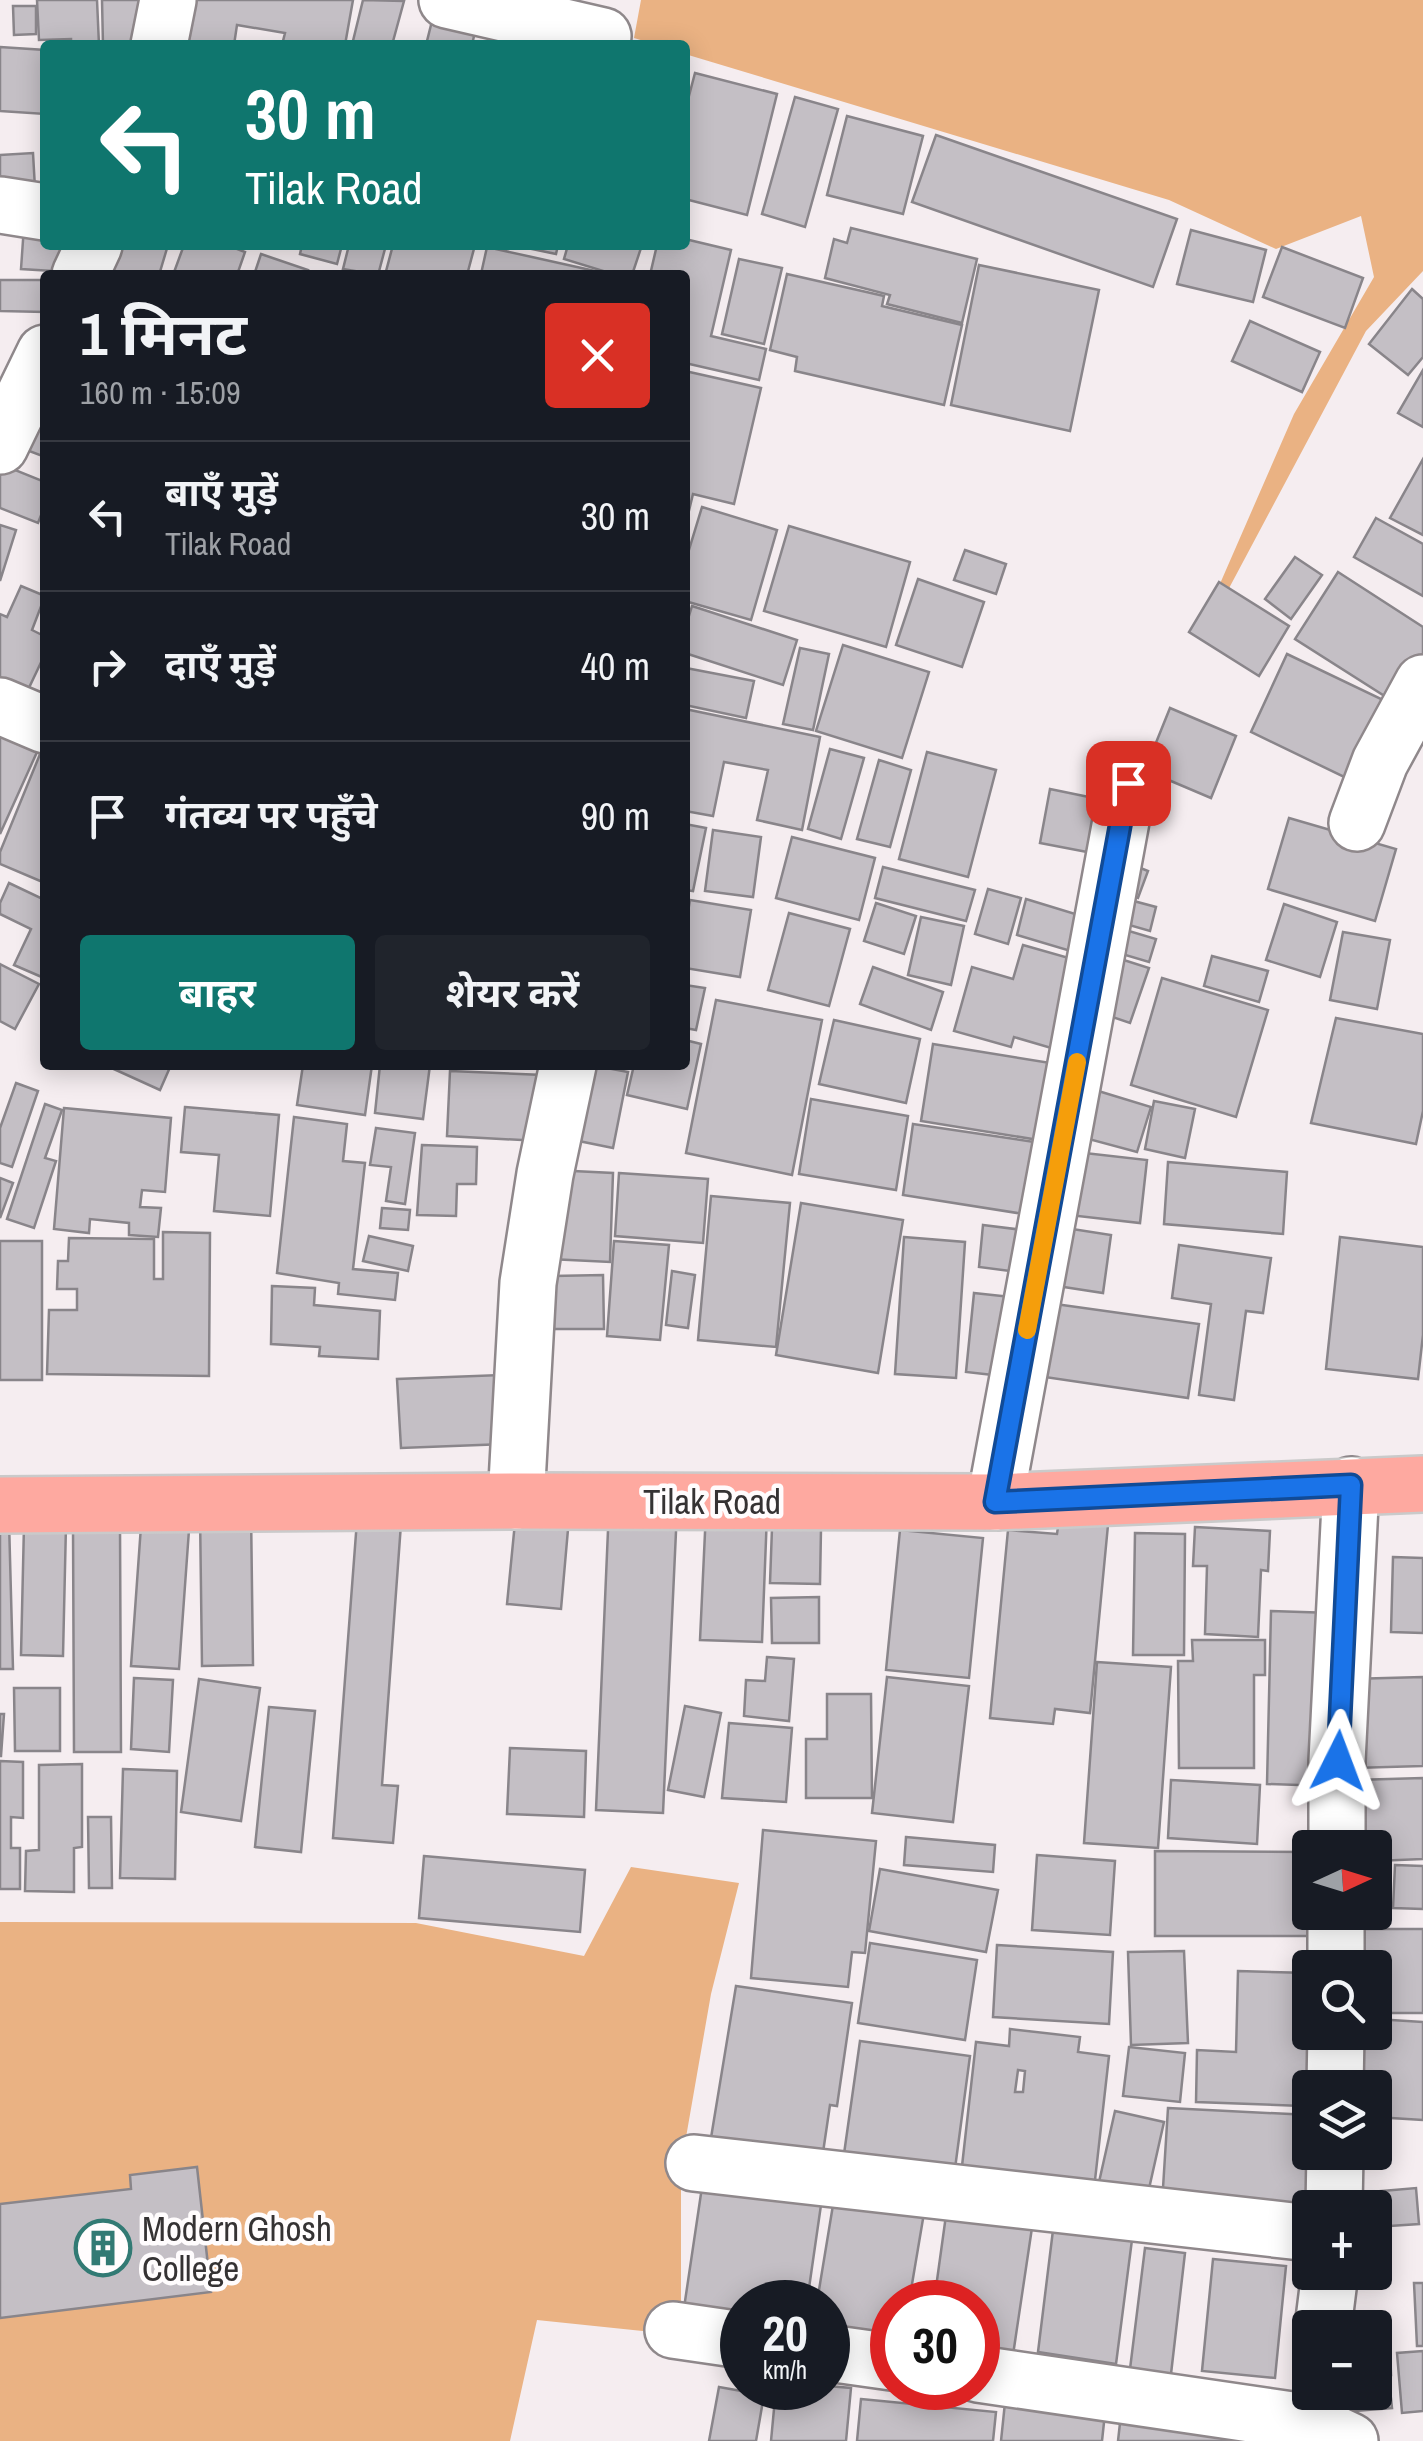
<!DOCTYPE html>
<html lang="hi">
<meta charset="utf-8">
<style>
:root{--surface:#171b24;--page:#20242c;--text:#f1f3f6;--muted:#9ea1a6;--line:#363941;--accent:#0f766e}
body{margin:0;font-family:"Archivo Narrow","Noto Sans Devanagari",sans-serif;background:var(--page);color:var(--text);height:100vh;display:flex;flex-direction:column;font-size:38px;white-space:nowrap}
*{box-sizing:border-box;margin:0}
p{font-size:32px;color:var(--muted)}
.icon{flex:none;width:55px;height:55px;fill:none;stroke:currentColor;stroke-width:2;stroke-linecap:round;stroke-linejoin:round}
.map{position:relative;flex:1;overflow:hidden}
.sheet{position:absolute;left:40px;top:270px;width:650px;height:800px;display:flex;flex-direction:column;background:var(--surface);border-radius:10px;box-shadow:0 5px 25px #0003}
.sheet>*{flex:none}
.guide{position:absolute;left:40px;top:40px;width:650px;height:210px;border-radius:10px;box-shadow:0 5px 25px #0003;background:#0f766e;color:#fff;overflow:hidden}
.needle{width:65px;rotate:86deg}
.fabs{position:absolute;left:1292px;top:1830px;display:grid;gap:20px}
.fabs a{display:grid;place-items:center;width:100px;height:100px;border-radius:10px;background:var(--surface);box-shadow:0 5px 25px #0003;font-size:50px}
.speed{position:absolute;left:720px;top:2280px;display:flex;gap:20px;font-size:50px;font-weight:700;text-align:center}
.speed>*{display:grid;place-content:center;width:130px;height:130px;border-radius:50%;background:var(--surface);box-shadow:0 5px 25px #0003;line-height:1}
.speed small{font-size:25px;font-weight:400}
.speed .limit{border:15px solid #d22;background:#fff;color:#111}
.pin{position:absolute;display:grid;place-items:center;width:85px;height:85px;color:#fff;margin:-42px;border-radius:20px;box-shadow:0 5px 15px #0006}
.me{position:absolute;width:110px;margin:-55px;rotate:3deg;stroke-linejoin:round;filter:drop-shadow(0 0 8px #0008)}
.turn{display:flex;align-items:center;gap:35px;height:210px;padding:0 40px;font-size:45px}
.turn .icon{width:130px;height:130px;stroke-width:2.5}
.turn b{display:block;font-size:70px;line-height:85px}
.round{display:grid;place-items:center;flex:none;width:105px;height:105px;border-radius:10px;background:var(--page)}
.head{display:flex;align-items:center;justify-content:space-between;height:170px;padding:0 40px}
h1{font-size:60px;font-weight:700;line-height:75px}
.action{display:flex;gap:20px;margin-top:auto;padding:20px 40px}
.action a{flex:1;height:115px;border-radius:10px;background:var(--accent);color:#fff;font-size:40px;font-weight:700;line-height:115px;text-align:center}
.action a+a{background:var(--page);color:var(--text)}
ul{padding:0;list-style:none}
li{display:flex;align-items:center;gap:30px;height:150px;padding:0 40px;border-top:2px solid var(--line)}
li div{flex:1}
li b{display:block;font-size:38px}
li em{font-style:normal}
.map>svg:first-child{display:block}
</style>
<div class="map">
<svg width="1423" height="2441" viewBox="0 0 1423 2441">
<rect width="100%" height="100%" fill="#f5edf0"/>
<!-- green -->
<g fill="#eab283">
<polygon points="641,0 1423,0 1423,271 1366,331 1219,607 1219,586 1294,414 1374,277 1361,216 1276,249 1169,200 685,54 685,45 657,45 634,38"/>
<polygon points="631,1867 739,1883 711,1994 681,2166 681,2335 537,2320 510,2441 0,2441 0,1922 416,1923 584,1956"/>
</g>
<!-- building -->
<g fill="#c4bfc5" stroke="#89858a" stroke-width="2.5" fill-rule="evenodd">
<polygon points="37,0 97,0 99,45 71,45 71,39 39,40"/>
<polygon points="102,0 157,0 145,45 103,45"/>
<polygon points="178,0 353,0 345,45 282,45 285,33 237,25 234,45 178,45"/>
<polygon points="363,0 404,1 392,45 352,45"/>
<polygon points="13,6 36,6 36,34 14,35"/>
<polygon points="433,17 476,27 472,45 426,45"/>
<polygon points="0,47 45,50 45,114 0,111"/>
<polygon points="695,73 777,94 747,215 685,199 685,111"/>
<polygon points="795,97 838,109 805,227 762,214"/>
<polygon points="847,116 923,136 903,214 827,195"/>
<polygon points="936,135 1177,219 1153,287 912,202"/>
<polygon points="33,153 35,188 0,190 0,155"/>
<polygon points="24,226 45,228 45,245 71,245 69,272 21,269"/>
<polygon points="851,228 977,259 962,323 887,304 890,295 825,278 834,239 847,243"/>
<polygon points="1191,230 1266,250 1253,302 1177,284"/>
<polygon points="685,239 731,250 711,336 766,349 759,380 685,363 685,275 650,275 657,245 685,245"/>
<polygon points="105,245 168,245 159,275 96,275"/>
<polygon points="184,245 227,245 245,252 237,275 173,275"/>
<polygon points="302,245 342,245 337,264 300,254"/>
<polygon points="349,245 386,245 378,275 343,269"/>
<polygon points="393,245 475,245 467,275 385,275"/>
<polygon points="513,245 558,245 556,254"/>
<polygon points="568,245 642,245 632,275 616,275 564,259"/>
<polygon points="487,247 613,275 485,275 481,274"/>
<polygon points="1282,247 1363,278 1345,328 1263,297"/>
<polygon points="261,254 308,270 306,275 254,275"/>
<polygon points="739,259 782,268 764,344 722,334"/>
<polygon points="979,265 1099,290 1070,431 951,405"/>
<polygon points="787,274 884,296 882,306 962,325 944,405 795,371 797,357 770,350"/>
<polygon points="0,280 45,280 45,312 0,311"/>
<polygon points="1412,289 1423,299 1423,357 1408,375 1369,344"/>
<polygon points="1250,321 1320,352 1302,392 1232,361"/>
<polygon points="1423,370 1423,427 1398,413"/>
<polygon points="685,371 761,388 734,504 693,494 686,523"/>
<polygon points="19,413 45,423 45,457 8,443"/>
<polygon points="1423,459 1423,535 1390,518"/>
<polygon points="0,464 45,482 45,505 38,523 0,508"/>
<polygon points="702,507 777,530 751,620 685,601 685,563"/>
<polygon points="1376,518 1423,544 1423,596 1354,557"/>
<polygon points="0,525 16,530 0,581"/>
<polygon points="789,526 910,562 886,647 764,611"/>
<polygon points="965,550 1006,564 996,594 954,580"/>
<polygon points="1295,557 1322,575 1291,619 1265,599"/>
<polygon points="1338,572 1423,627 1423,657 1394,702 1295,639"/>
<polygon points="918,579 984,602 962,667 896,645"/>
<polygon points="1219,582 1289,626 1259,676 1189,632"/>
<polygon points="21,586 45,596 32,630 44,636 45,654 26,694 0,695 0,614 7,617"/>
<polygon points="692,606 797,640 783,685 685,653 685,629"/>
<polygon points="843,645 929,672 902,758 816,731"/>
<polygon points="800,648 829,654 813,730 783,724"/>
<polygon points="1287,654 1400,708 1363,786 1251,732"/>
<polygon points="686,668 754,681 746,718 685,705"/>
<polygon points="1170,708 1236,736 1211,798 1145,770"/>
<polygon points="685,709 820,737 802,830 757,820 768,770 724,762 713,816 685,811"/>
<polygon points="0,723 42,741 0,834"/>
<polygon points="45,742 45,883 0,864 0,852"/>
<polygon points="830,749 864,758 841,839 808,829"/>
<polygon points="927,752 996,770 968,877 899,859"/>
<polygon points="879,760 911,770 890,847 857,839"/>
<polygon points="1050,789 1118,803 1108,856 1040,843"/>
<polygon points="1289,818 1396,849 1375,921 1268,889"/>
<polygon points="685,824 706,828 693,891 685,890"/>
<polygon points="713,830 761,837 753,897 705,891"/>
<polygon points="792,837 875,858 859,920 776,898"/>
<polygon points="1123,861 1148,871 1138,898 1112,888"/>
<polygon points="883,867 975,890 966,921 875,898"/>
<polygon points="9,883 45,900 44,978 14,965 31,929 0,914 0,903"/>
<polygon points="988,889 1021,898 1008,944 975,934"/>
<polygon points="1115,896 1156,907 1150,931 1108,919"/>
<polygon points="1026,899 1095,920 1084,955 1017,935"/>
<polygon points="690,900 751,910 740,977 685,968 685,930"/>
<polygon points="876,903 916,916 904,954 864,941"/>
<polygon points="1284,904 1337,922 1320,977 1266,960"/>
<polygon points="789,913 850,929 829,1006 768,990"/>
<polygon points="921,917 964,926 951,985 908,975"/>
<polygon points="1112,926 1156,939 1149,962 1105,949"/>
<polygon points="1343,932 1390,940 1377,1009 1330,1000"/>
<polygon points="1023,945 1083,962 1058,1050 1014,1037 1011,1047 954,1031 972,967 1013,979"/>
<polygon points="1108,955 1149,968 1130,1023 1089,1009"/>
<polygon points="1212,956 1268,971 1259,1002 1204,986"/>
<polygon points="0,964 39,984 15,1029 0,1021"/>
<polygon points="873,967 943,992 931,1030 860,1004"/>
<polygon points="1162,978 1268,1010 1236,1117 1131,1085"/>
<polygon points="685,985 705,988 696,1030 685,1028"/>
<polygon points="716,1000 822,1020 792,1175 686,1153"/>
<polygon points="1336,1018 1423,1034 1423,1111 1416,1144 1311,1123"/>
<polygon points="834,1020 920,1039 906,1103 819,1084"/>
<polygon points="685,1040 701,1044 687,1109 627,1095 634,1065 685,1065"/>
<polygon points="933,1044 1069,1066 1057,1143 921,1121"/>
<polygon points="105,1065 171,1065 160,1090"/>
<polygon points="303,1065 372,1065 365,1115 297,1105"/>
<polygon points="380,1065 430,1065 423,1119 375,1113"/>
<polygon points="591,1065 628,1072 613,1148 564,1138"/>
<polygon points="450,1071 543,1075 540,1141 447,1136"/>
<polygon points="16,1083 38,1091 12,1167 0,1163 0,1128"/>
<polygon points="1095,1090 1151,1107 1137,1152 1081,1137"/>
<polygon points="811,1099 908,1116 896,1190 799,1174"/>
<polygon points="1154,1101 1195,1109 1185,1158 1145,1149"/>
<polygon points="45,1104 62,1110 45,1158 56,1161 34,1228 7,1219"/>
<polygon points="185,1107 279,1115 270,1216 214,1211 219,1155 181,1152"/>
<polygon points="64,1108 171,1118 165,1192 142,1190 140,1207 161,1208 158,1237 129,1235 129,1223 90,1219 89,1233 54,1229"/>
<polygon points="294,1117 347,1124 343,1161 365,1163 353,1269 398,1273 395,1300 338,1294 339,1283 277,1273"/>
<polygon points="913,1124 1041,1143 1030,1215 903,1195"/>
<polygon points="376,1128 415,1133 405,1204 386,1201 391,1167 370,1165"/>
<polygon points="422,1145 477,1147 476,1184 457,1184 456,1216 417,1215"/>
<polygon points="1067,1151 1147,1160 1140,1223 1060,1214"/>
<polygon points="1168,1162 1287,1172 1283,1234 1164,1224"/>
<polygon points="553,1170 613,1173 610,1262 550,1259"/>
<polygon points="619,1173 708,1179 703,1243 615,1236"/>
<polygon points="0,1178 13,1183 0,1218"/>
<polygon points="711,1196 790,1203 776,1347 698,1340"/>
<polygon points="801,1203 903,1220 878,1373 776,1355"/>
<polygon points="382,1208 410,1210 408,1230 380,1228"/>
<polygon points="983,1225 1031,1231 1026,1273 979,1267"/>
<polygon points="1053,1226 1111,1235 1103,1293 1044,1284"/>
<polygon points="163,1232 210,1233 209,1376 47,1374 49,1310 77,1310 77,1289 57,1289 58,1261 68,1261 69,1238 154,1239 154,1279 163,1279"/>
<polygon points="369,1236 413,1246 408,1271 363,1261"/>
<polygon points="904,1237 965,1242 956,1378 895,1374"/>
<polygon points="1340,1237 1423,1247 1423,1335 1418,1379 1326,1369"/>
<rect x="0" y="1241" width="42" height="139"/>
<polygon points="614,1241 669,1245 660,1340 607,1336"/>
<polygon points="1179,1245 1271,1258 1263,1313 1246,1311 1234,1400 1199,1395 1211,1304 1172,1298"/>
<polygon points="672,1271 695,1275 688,1328 666,1325"/>
<polygon points="603,1275 604,1329 554,1329 553,1276"/>
<polygon points="272,1286 315,1288 314,1305 380,1311 378,1359 319,1356 320,1347 271,1344"/>
<polygon points="974,1293 1020,1298 1011,1377 966,1372"/>
<polygon points="1048,1303 1199,1324 1188,1398 1038,1376"/>
<polygon points="501,1375 505,1444 401,1448 397,1379"/>
<polygon points="358,1507 402,1510 382,1785 398,1786 393,1843 333,1838"/>
<polygon points="609,1507 677,1510 663,1813 596,1810"/>
<polygon points="251,1511 253,1665 202,1666 200,1513"/>
<polygon points="706,1511 767,1514 762,1642 700,1640"/>
<polygon points="142,1512 190,1516 179,1669 131,1666"/>
<polygon points="516,1512 569,1518 561,1609 507,1604"/>
<polygon points="1059,1520 1108,1525 1090,1713 1055,1709 1053,1724 990,1718 1008,1530 1057,1534"/>
<polygon points="0,1521 9,1521 13,1669 0,1669"/>
<polygon points="24,1525 66,1525 63,1656 21,1655"/>
<polygon points="73,1525 120,1525 121,1752 74,1752"/>
<polygon points="1195,1527 1270,1531 1268,1571 1261,1570 1258,1637 1205,1634 1207,1566 1193,1566"/>
<polygon points="772,1528 821,1529 820,1584 770,1583"/>
<polygon points="900,1530 983,1538 969,1678 886,1670"/>
<polygon points="1135,1533 1185,1534 1184,1655 1133,1655"/>
<polygon points="1393,1557 1423,1558 1423,1633 1391,1632"/>
<polygon points="819,1597 819,1643 772,1643 771,1598"/>
<polygon points="1271,1611 1332,1613 1327,1786 1267,1784"/>
<polygon points="1192,1640 1265,1640 1265,1675 1254,1675 1254,1768 1179,1768 1178,1661 1193,1661"/>
<polygon points="767,1657 794,1659 789,1721 744,1716 746,1680 765,1681"/>
<polygon points="1097,1662 1171,1667 1158,1848 1084,1843"/>
<polygon points="887,1677 969,1686 953,1822 872,1813"/>
<polygon points="1423,1677 1423,1766 1353,1768 1350,1679"/>
<polygon points="134,1678 173,1680 169,1752 131,1749"/>
<polygon points="199,1679 260,1688 241,1821 181,1812"/>
<polygon points="14,1688 60,1688 60,1751 15,1751"/>
<polygon points="827,1694 871,1694 872,1798 806,1798 806,1739 827,1739"/>
<polygon points="685,1706 721,1713 704,1797 668,1790"/>
<polygon points="269,1707 315,1711 301,1852 255,1847"/>
<polygon points="0,1714 4,1714 1,1756 0,1756"/>
<polygon points="729,1723 792,1728 786,1802 722,1798"/>
<polygon points="510,1748 586,1751 584,1817 507,1814"/>
<polygon points="0,1761 23,1762 23,1818 11,1817 11,1848 20,1848 20,1889 0,1889"/>
<polygon points="82,1764 82,1847 74,1848 74,1892 25,1891 26,1851 39,1850 39,1765"/>
<polygon points="123,1769 177,1771 175,1879 120,1878"/>
<polygon points="1423,1778 1423,1859 1375,1861 1375,1848 1357,1848 1355,1780"/>
<polygon points="1171,1780 1260,1785 1257,1844 1168,1838"/>
<polygon points="88,1817 111,1817 112,1888 89,1888"/>
<polygon points="763,1830 876,1841 865,1953 852,1952 848,1987 751,1978"/>
<polygon points="906,1837 995,1845 993,1872 904,1865"/>
<polygon points="1155,1851 1310,1852 1310,1912 1326,1936 1155,1936"/>
<polygon points="1037,1855 1115,1861 1110,1935 1032,1930"/>
<polygon points="424,1856 585,1870 580,1932 419,1918"/>
<polygon points="1395,1865 1423,1866 1423,1909 1393,1908"/>
<polygon points="880,1869 998,1890 986,1952 869,1931"/>
<polygon points="1352,1929 1423,1929 1423,2013 1375,2013 1375,1968 1352,1968"/>
<polygon points="870,1943 977,1960 965,2040 858,2023"/>
<polygon points="997,1945 1113,1952 1109,2024 993,2017"/>
<polygon points="1184,1951 1188,2043 1131,2045 1128,1952"/>
<polygon points="1238,1971 1310,1973 1309,2072 1303,2073 1302,2106 1196,2102 1197,2050 1236,2052"/>
<polygon points="736,1986 852,2003 837,2106 830,2105 821,2166 709,2150"/>
<polygon points="1375,2019 1423,2022 1423,2120 1375,2117 1375,2088 1346,2088 1349,2032 1375,2032"/>
<path d="M 1010,2029 L 1080,2037 L 1078,2052 L 1109,2056 L 1094,2189 L 961,2175 L 976,2042 L 1009,2046 ZM 1018,2070 L 1025,2071 L 1023,2092 L 1015,2092 Z"/>
<polygon points="860,2041 970,2056 954,2176 843,2161"/>
<polygon points="1129,2047 1185,2053 1180,2102 1123,2096"/>
<polygon points="1168,2108 1310,2115 1310,2213 1162,2204"/>
<polygon points="1115,2111 1164,2122 1146,2202 1097,2191"/>
<polygon points="197,2167 211,2292 0,2318 0,2204 131,2189 130,2175"/>
<polygon points="702,2187 821,2205 807,2302 742,2302 742,2317 684,2308"/>
<polygon points="1416,2188 1419,2224 1375,2227 1375,2208 1349,2208 1348,2194"/>
<polygon points="835,2193 925,2207 909,2302 892,2302 892,2338 828,2327 828,2302 817,2302"/>
<polygon points="947,2208 1033,2221 1013,2355 978,2350 978,2302 934,2302"/>
<polygon points="1054,2222 1133,2232 1116,2364 1038,2352"/>
<polygon points="1145,2248 1185,2253 1171,2374 1130,2369"/>
<polygon points="1213,2259 1286,2266 1275,2378 1202,2371"/>
<polygon points="1414,2283 1423,2283 1423,2346 1417,2346"/>
<polygon points="1375,2345 1390,2345 1391,2375 1375,2375"/>
<polygon points="1423,2351 1423,2411 1402,2413 1397,2353"/>
<polygon points="1389,2380 1392,2408 1342,2412 1340,2392 1375,2392 1375,2381"/>
<polygon points="828,2386 851,2388 846,2441 771,2441 776,2388"/>
<polygon points="719,2387 764,2395 756,2441 709,2441"/>
<polygon points="1006,2393 1106,2404 1102,2441 1001,2441"/>
<polygon points="861,2399 996,2412 993,2441 857,2441"/>
<polygon points="1122,2405 1245,2419 1242,2441 1118,2441"/>
</g>
<g fill="none" stroke-linecap="round" stroke-linejoin="round">
<!-- minor casing -->
<g stroke="#8f888b" stroke-width="60">
<g id="minor">
<polyline points="447,0 603,36"/>
<polyline points="159,45 168,0"/>
<polyline points="0,205 45,212"/>
<polyline points="80,275 94,245"/>
<polyline points="0,446 45,353"/>
<polyline points="0,706 45,725"/>
<polyline points="1357,823 1380,762 1423,683"/>
<polyline points="516,1501 528,1283 545,1174 568,1065"/>
<polyline points="995,1502 1128,783"/>
<polyline points="1337,1848 1337,1761 1351,1485"/>
<polyline points="1336,1968 1336,1912"/>
<polyline points="1335,2088 1336,2032"/>
<polyline points="694,2163 1310,2233"/>
<polyline points="1334,2208 1335,2152"/>
<polyline points="1323,2328 1330,2272"/>
<polyline points="673,2330 742,2340"/>
<polyline points="828,2353 892,2362"/>
<polyline points="978,2374 1312,2423 1350,2441"/>
</g>
</g>
<!-- major casing -->
<g stroke="#cacaca" stroke-width="60">
<polyline id="major" points="0,1505 516,1501 995,1502 1423,1484"/>
</g>
<!-- minor -->
<use href="#minor" stroke="#fff" stroke-width="55"/>
<!-- major -->
<use href="#major" stroke="#fea9a0" stroke-width="55"/>
</g>
<g fill="none" stroke-linecap="round" stroke-linejoin="round">
<!-- route casing -->
<g stroke="#114b97" stroke-width="25">
<polyline id="route" points="1128,783 995,1502 1351,1485 1338,1761"/>
</g>
<!-- route -->
<use href="#route" stroke="#1a73e8" stroke-width="18"/>
<!-- slow -->
<polyline stroke="#f59e0b" stroke-width="18" points="1027,1330 1077,1062"/>
</g>
<!-- icons -->
<defs>
<g id="building-ring" transform="scale(2.875)"><circle r="9.5" fill="#fffcfd" stroke="#327a74" stroke-width="1.5"/><path d="M-4-6H4V6H1V3H-1V6H-4ZM-2.5-4.3h1.7v1.8h-1.7ZM.8-4.3h1.7v1.8H.8ZM-2.5-1h1.7V.8h-1.7ZM.8-1h1.7V.8H.8Z" fill="#327a74"/></g>
</defs>
<g fill-rule="evenodd">
<use href="#building-ring" x="103" y="2248"/>
</g>
<g text-anchor="middle" dominant-baseline="central" stroke-width="9" stroke-linejoin="round" paint-order="stroke">
<!-- street labels -->
<g font-size="35" fill="#353233" stroke="#fffcfd">
<text x="712" y="1501">Tilak Road</text>
</g>
<!-- poi labels -->
<g font-size="35" fill="#353233" stroke="#fffcfd" text-anchor="start">
<text x="142" y="2228">Modern Ghosh<tspan x="142" dy="40">College</tspan></text>
</g>
</g>
</svg>
<div class="fabs">
<a><svg class="needle" viewBox="-14 -14 28 28"><path d="M0-13l5 13h-10z" fill="#e53935"/><path d="M0 13l5-13h-10z" fill="#9ea1a6"/></svg></a>
<a><svg class="icon" aria-label="search" viewBox="0 0 24 24"><circle cx="10" cy="10" r="6"/><path d="M15 15l6 6"/></svg></a>
<a><svg class="icon" aria-label="layers" viewBox="0 0 24 24"><path d="M12 4l9 5-9 5-9-5zM3 14l9 5 9-5"/></svg></a>
<a>+</a>
<a>−</a>
</div>
<div class="speed"><div>20<small>km/h</small></div><div class="limit">30</div></div>
<div class="pin" style="left:1128px;top:783px;background:#d93025"><svg class="icon" aria-label="arrive" viewBox="0 0 24 24"><path d="M6 21V4h12l-3 4 3 4H6"/></svg></div>
<svg class="me" style="left:1338px;top:1761px" viewBox="-20 -20 40 40"><path d="M0-17L14 15 0 8-14 15z" fill="#1a73e8" stroke="#fff" stroke-width="4"/></svg>
<div class="guide">
<div class="turn"><svg class="icon" aria-label="left" viewBox="0 0 24 24"><path d="M17 20v-9H6M10 6l-5 5 5 5"/></svg><div><b>30 m</b>Tilak Road</div></div>
</div>
<section class="sheet">
<div class="head"><div><h1>1 मिनट</h1><p>160 m · 15:09</p></div><a class="round" style="background:#d93025;color:#fff"><svg class="icon" aria-label="close" viewBox="0 0 24 24"><path d="M6 6l12 12M18 6L6 18"/></svg></a></div>
<ul>
<li><svg class="icon" aria-label="left" viewBox="0 0 24 24"><path d="M17 20v-9H6M10 6l-5 5 5 5"/></svg><div><b>बाएँ मुड़ें</b><p>Tilak Road</p></div><em>30 m</em></li>
<li><svg class="icon" aria-label="right" viewBox="0 0 24 24"><path d="M7 20v-9h11M14 6l5 5-5 5"/></svg><div><b>दाएँ मुड़ें</b></div><em>40 m</em></li>
<li><svg class="icon" aria-label="arrive" viewBox="0 0 24 24"><path d="M6 21V4h12l-3 4 3 4H6"/></svg><div><b>गंतव्य पर पहुँचे</b></div><em>90 m</em></li>
</ul>
<div class="action"><a>बाहर</a><a>शेयर करें</a></div>
</section>
</div>
